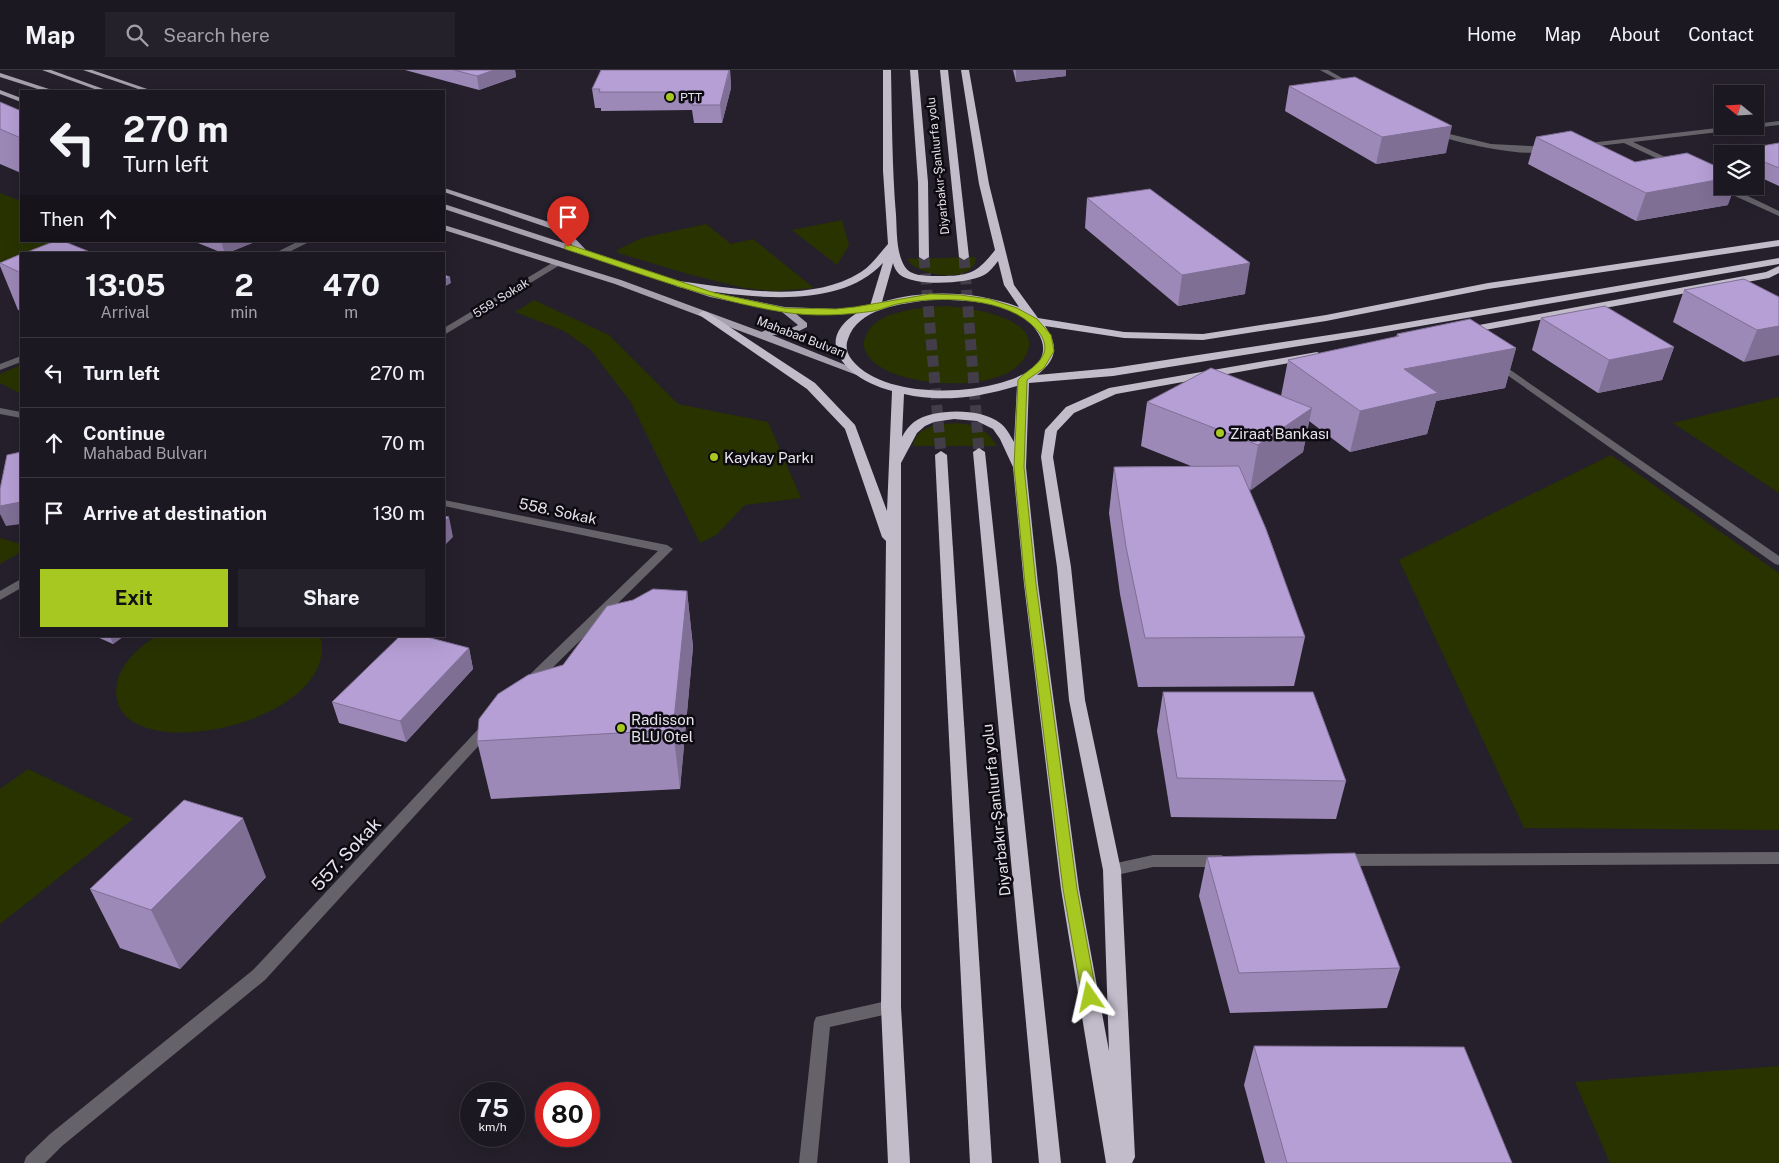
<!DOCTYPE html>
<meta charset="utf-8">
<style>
:root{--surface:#1c1821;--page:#25212a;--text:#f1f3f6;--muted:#a0a0a5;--line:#3a373f;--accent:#a6c820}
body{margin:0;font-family:"Public Sans",sans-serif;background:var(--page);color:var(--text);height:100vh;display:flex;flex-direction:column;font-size:19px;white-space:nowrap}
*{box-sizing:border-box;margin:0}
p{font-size:16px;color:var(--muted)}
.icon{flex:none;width:28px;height:28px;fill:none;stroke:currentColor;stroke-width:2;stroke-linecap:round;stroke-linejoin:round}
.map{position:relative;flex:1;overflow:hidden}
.details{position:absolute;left:20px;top:182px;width:425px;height:385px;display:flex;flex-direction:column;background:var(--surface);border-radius:0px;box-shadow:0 5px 20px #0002,0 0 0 1px var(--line)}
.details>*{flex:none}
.guide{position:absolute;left:20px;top:20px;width:425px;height:152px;border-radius:0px;box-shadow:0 5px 20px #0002,0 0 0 1px var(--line);background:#1c1821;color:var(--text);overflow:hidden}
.needle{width:32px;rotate:288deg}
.controls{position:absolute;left:1714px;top:15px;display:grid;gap:10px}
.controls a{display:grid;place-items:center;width:50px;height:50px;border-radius:0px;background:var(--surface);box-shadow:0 5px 20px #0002,0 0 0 1px var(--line);font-size:25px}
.speed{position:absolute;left:460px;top:1012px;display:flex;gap:10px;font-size:25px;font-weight:700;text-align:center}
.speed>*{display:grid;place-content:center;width:65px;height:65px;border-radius:50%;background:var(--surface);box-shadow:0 5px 20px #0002,0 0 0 1px var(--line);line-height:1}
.speed small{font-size:12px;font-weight:400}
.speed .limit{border:8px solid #d22;background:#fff;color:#111}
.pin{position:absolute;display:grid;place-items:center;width:42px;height:42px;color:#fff;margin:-51px -21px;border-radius:50% 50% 50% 0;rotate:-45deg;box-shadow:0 0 5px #0007}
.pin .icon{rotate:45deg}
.me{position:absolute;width:55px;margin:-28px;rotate:349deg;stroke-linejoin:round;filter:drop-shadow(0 0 4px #0008)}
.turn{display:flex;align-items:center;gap:18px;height:105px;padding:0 20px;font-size:22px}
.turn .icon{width:65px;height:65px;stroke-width:2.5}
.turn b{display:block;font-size:35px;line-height:42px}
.then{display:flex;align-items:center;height:48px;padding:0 20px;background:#0003;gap:10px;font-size:19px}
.eta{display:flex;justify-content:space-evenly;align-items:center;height:85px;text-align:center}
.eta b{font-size:30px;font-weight:700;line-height:35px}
.action{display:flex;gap:10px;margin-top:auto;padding:10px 20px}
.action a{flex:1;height:58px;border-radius:0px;background:var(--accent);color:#111;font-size:20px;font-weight:700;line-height:58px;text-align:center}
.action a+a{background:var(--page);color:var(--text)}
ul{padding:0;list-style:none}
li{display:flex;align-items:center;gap:15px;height:70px;padding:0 20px;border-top:1px solid var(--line)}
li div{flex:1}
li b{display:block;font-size:19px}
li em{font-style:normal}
header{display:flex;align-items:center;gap:30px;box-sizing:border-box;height:70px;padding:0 25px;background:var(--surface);border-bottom:1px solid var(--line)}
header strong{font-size:24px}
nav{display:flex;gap:28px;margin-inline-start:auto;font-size:18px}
.search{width:350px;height:45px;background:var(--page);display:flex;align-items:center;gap:12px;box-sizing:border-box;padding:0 18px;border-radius:0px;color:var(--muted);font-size:19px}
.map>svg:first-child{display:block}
</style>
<header>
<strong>Map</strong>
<div class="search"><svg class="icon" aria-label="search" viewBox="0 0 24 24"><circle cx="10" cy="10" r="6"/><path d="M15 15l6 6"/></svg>Search here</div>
<nav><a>Home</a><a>Map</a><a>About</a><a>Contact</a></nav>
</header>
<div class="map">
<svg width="1779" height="1093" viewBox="0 0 1779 1093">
<rect width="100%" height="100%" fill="#25202c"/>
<!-- green -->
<g fill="#293300">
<polygon points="0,123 21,131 21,171 63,171 27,184 21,184 21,186 0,193"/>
<polygon points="842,150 849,175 837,195 792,160"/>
<polygon points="706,154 731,174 753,169 814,218 775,221 744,218 688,204 618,183 617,180 642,168"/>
<path d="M 976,187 C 975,190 976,192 974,195 C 963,213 916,205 907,189 Z"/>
<polygon points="534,230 609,265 678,334 768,352 801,428 745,435 716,465 700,473 630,331 590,279 564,261 515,242"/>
<path d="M 947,236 C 969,238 1042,247 1027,283 C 1011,324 915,317 884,299 C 874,294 867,287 864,277 C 863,273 864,270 866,266 C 874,240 925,237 947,236 Z"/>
<polygon points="21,295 21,324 0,313 0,304"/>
<polygon points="1779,327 1779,423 1673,353"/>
<path d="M 957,353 C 976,355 987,359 997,376 L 913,376 C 915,356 940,354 957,353 Z"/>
<polygon points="1611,385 1779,503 1779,760 1524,758 1399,490"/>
<polygon points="0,468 21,474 21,482 0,494"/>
<path d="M 157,566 L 320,566 C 345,656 101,705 117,614 C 120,595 139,576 157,566 Z"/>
<polygon points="28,699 133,749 0,854 0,719"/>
<polygon points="1779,996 1779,1093 1610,1093 1575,1012"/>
</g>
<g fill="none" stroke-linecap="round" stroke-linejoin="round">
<!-- highway-tunnel -->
<g stroke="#423d49" stroke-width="11" stroke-dasharray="11 5.5" stroke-linecap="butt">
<polyline points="924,187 941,385"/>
<polyline points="964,187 979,382"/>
</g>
<!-- minor -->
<g fill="#656269" fill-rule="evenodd">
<polygon points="1320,0 1328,0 1358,17 1353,18"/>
<polygon points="1779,51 1779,55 1633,72 1678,93 1678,97 1675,97 1624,73 1581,78 1577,76 1581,74 1734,56 1755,56 1755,54"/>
<path d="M 1433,60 L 1491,74 L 1548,77 L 1552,79 C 1534,91 1454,72 1433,64 Z"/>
<polygon points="1715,113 1721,113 1722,116 1727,116 1779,141 1779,146 1715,117"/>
<polygon points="299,171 311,171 285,184 273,184"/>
<polygon points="557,190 561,193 560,195 444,265 444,258"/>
<polygon points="21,286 21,292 0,300 0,294"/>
<polygon points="1496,290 1779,486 1779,495 1775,494 1493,295 1491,293"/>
<polygon points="0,338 21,342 21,348 0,344"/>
<polygon points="444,430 667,475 673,479 534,616 524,616 522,613 524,610 658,481 444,436"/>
<polygon points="21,509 21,518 0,530 0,521"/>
<polygon points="488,652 493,654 495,657 493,660 265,910 62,1076 45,1093 24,1093 26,1087 50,1064 253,900 483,654"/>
<polygon points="1779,782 1779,794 1341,796 1336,794 1333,790 1336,786 1341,784"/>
<polygon points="1153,785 1221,785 1226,787 1229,791 1226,795 1221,797 1153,797 1112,806 1107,804 1104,800 1107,796 1112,794"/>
<polygon points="891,930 897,932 899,937 897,942 830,957 817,1093 799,1093 814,952 816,947"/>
</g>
<!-- major -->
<g fill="#a7a1af" fill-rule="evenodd">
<polygon points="42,0 51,0 109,21 100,21"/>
<polygon points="83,0 92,0 153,21 144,21"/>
<polygon points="0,3 52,20 53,21 44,21 0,7"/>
<polygon points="0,20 21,28 21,32 0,24"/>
<path d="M 444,118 L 564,157 L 586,180 L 715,223 L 785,237 L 836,239 L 878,236 L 878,240 L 875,241 L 836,245 L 795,243 L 807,253 L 807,257 L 791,265 L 772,265 L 870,305 L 865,308 L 862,307 L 615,214 L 444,160 L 444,155 L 621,210 L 762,262 C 770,256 786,263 798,255 L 782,242 L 710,227 L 444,139 L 444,134 L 573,176 L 558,161 L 444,122 Z"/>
</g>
<!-- highway -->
<g fill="#c1bbca" fill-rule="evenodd">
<path d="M 883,0 L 891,0 C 892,48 892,97 896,145 C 897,161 896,183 905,197 C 911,207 930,206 940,206 C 970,206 977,203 995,180 L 979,114 L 961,0 L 969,0 L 989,114 L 1014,215 L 1038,248 L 1124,262 L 1203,264 L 1326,245 L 1488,213 L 1779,170 L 1779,176 L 1488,219 L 1326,251 L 1203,270 L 1124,268 L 1045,256 C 1059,276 1057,290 1037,305 L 1113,298 L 1362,260 L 1779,188 L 1779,194 L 1362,266 L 1113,306 L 1029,313 L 1026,397 L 1038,514 L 1079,819 L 1109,981 L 1103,800 L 1069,630 L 1057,497 L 1041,387 L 1045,360 L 1066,337 L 1109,318 L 1317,282 L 1323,285 L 1317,288 L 1116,324 L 1074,343 L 1057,361 L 1053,387 L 1071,497 L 1085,630 L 1121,800 L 1135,1087 L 1132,1093 L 1106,1093 L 1061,819 L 1024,514 L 1013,397 L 1000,369 L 993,359 L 977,351 L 954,349 L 934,352 L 925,356 L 917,363 L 901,393 L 901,937 L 910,1093 L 888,1093 L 881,937 L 886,471 L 882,467 L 845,359 L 807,319 L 698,244 L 703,241 L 707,242 L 815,313 L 855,355 L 887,441 L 892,321 C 842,308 806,265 870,236 L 883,193 C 836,244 738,225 678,217 L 673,214 L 678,211 C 736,218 808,235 861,202 C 872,195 879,184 888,174 L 883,101 ZM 998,191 L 1004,215 L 1019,237 C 976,221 926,219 882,232 L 893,193 C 894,197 896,201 899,204 C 914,217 967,214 984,205 C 990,202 994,196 998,191 ZM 929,230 C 963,230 1017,229 1038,263 C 1043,271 1045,279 1041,288 C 1034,302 1014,309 1000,313 C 960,325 881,326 852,290 C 847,284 845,276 848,269 C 858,238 901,234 929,230 ZM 1017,316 L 1014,372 C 1010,365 1006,357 1000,353 C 981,338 934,338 914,352 C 909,356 905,361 902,367 L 904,324 C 941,333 981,327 1017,316 Z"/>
<polygon points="910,0 918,0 928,112 929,187 924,190 919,187 918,112"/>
<polygon points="940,0 948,0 969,187 964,190 959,187"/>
<polygon points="1779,196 1779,203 1769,208 1463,264 1457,261 1463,258 1766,202"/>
<polygon points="979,378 985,382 1061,1093 1039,1093 973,382"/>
<polygon points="941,381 947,385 992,1093 970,1093 935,385"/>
</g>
</g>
<!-- wall -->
<g fill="#9d89b7">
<polygon points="405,0 515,0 516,7 479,20"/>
<polygon points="730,0 731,18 722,53 694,53 692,40 601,41 601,38 595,38 592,19"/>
<polygon points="1013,0 1066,0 1066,6 1016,12"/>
<polygon points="1289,16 1446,83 1376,94 1285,41"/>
<polygon points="0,32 21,41 21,103 0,94"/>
<polygon points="1536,67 1635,92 1728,135 1636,151 1528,94"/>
<polygon points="1779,73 1779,116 1755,105 1755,84 1736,84 1738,80"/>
<polygon points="1087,128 1245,224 1178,236 1085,158"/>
<polygon points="193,171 257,171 225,184"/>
<polygon points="21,184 21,241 18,240 0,196 0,193"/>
<polygon points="1684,220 1779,227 1744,292 1673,252"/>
<polygon points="1541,248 1674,277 1662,310 1598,323 1532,280"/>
<polygon points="1397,264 1516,278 1505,318 1436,331 1427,364 1350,382 1309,351 1303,382 1249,420 1305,567 1294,616 1138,617 1120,524 1109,443 1114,397 1191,396 1141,376 1147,332 1281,326 1288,290 1396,267"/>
<polygon points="687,521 693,577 680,719 491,729 477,671 563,595"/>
<polygon points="95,566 124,566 113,574"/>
<polygon points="469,578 473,599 406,672 339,653 332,632"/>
<polygon points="1163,622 1346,711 1336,749 1171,747 1157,661"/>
<polygon points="1207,787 1400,898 1387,938 1230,943 1199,826"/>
<polygon points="266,807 180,899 120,878 90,819"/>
<polygon points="1254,976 1512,1093 1265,1093 1244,1015"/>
</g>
<!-- shaded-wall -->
<g fill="#7f6f95">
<polygon points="494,0 515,0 516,7 479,20 477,6"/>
<polygon points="730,0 731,18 722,53 720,35"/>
<polygon points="1016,0 1066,0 1066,6 1016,12"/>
<polygon points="1452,56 1446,83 1376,94 1382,67"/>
<polygon points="1722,109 1722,116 1735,116 1728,135 1636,151 1646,123"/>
<polygon points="221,171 257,171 225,184"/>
<polygon points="1250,193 1245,224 1178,236 1182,205"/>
<polygon points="450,207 451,213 444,217 444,210"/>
<polygon points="1779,256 1779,285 1744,292 1757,260"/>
<polygon points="1674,277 1662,310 1598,323 1609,290"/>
<polygon points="1516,278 1505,318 1436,331 1427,364 1350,382 1360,341 1404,299"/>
<polygon points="1312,338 1303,382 1250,421 1258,375"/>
<polygon points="21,432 21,454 6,456 0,444 0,436"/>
<polygon points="449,447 453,467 444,476 444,452"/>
<polygon points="687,521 693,577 680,719 673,660"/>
<polygon points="110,566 124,566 113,574"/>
<polygon points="469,578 473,599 406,672 400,651"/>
<polygon points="243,748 266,807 180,899 151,840"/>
</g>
<!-- building -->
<g fill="#b69fd5" stroke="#7f6f95">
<polygon points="454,0 494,0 477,6"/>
<polygon points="601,0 729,0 720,35 692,35 696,22 599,22 600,19 592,19"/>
<polygon points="1355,7 1452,56 1382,67 1289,16"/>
<polygon points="0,32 21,41 21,68 0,59"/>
<polygon points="1571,61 1635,92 1687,83 1722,99 1722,109 1646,123 1536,67"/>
<polygon points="1779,73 1779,98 1755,88 1755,84 1746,84 1738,80"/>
<polygon points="1150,119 1250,193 1182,205 1087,128"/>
<polygon points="58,171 63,171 90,182 86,184 22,184 50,173"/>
<polygon points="21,184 21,203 0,193"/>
<polygon points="444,205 450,207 444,210"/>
<polygon points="1744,209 1779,227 1779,256 1757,260 1684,220"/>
<polygon points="1605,236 1674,277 1609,290 1541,248"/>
<polygon points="1470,249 1516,278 1404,299 1438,323 1360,341 1288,290 1399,266 1397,264"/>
<polygon points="1211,298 1312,338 1258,375 1147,332"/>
<polygon points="21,382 21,432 0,436 0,419 7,385"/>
<polygon points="1239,396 1266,459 1305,567 1145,568 1126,477 1114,397"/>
<polygon points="444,446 449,447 444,452"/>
<polygon points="653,519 687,521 673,660 477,671 479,649 498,624 528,605 563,595 607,536 633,530"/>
<polygon points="400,566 423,566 469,578 400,651 332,632"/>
<polygon points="1163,622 1313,622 1346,711 1177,708"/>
<polygon points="184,730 243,748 151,840 90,819"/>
<polygon points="1355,783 1400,898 1239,903 1207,787"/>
<polygon points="1254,976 1464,977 1512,1093 1287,1093"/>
</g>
<!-- route -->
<path fill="#a6c820" stroke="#6c8215" d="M 565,175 L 570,175 L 715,223 L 785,238 L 836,239 L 855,237 L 930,224 L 960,225 L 989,229 L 1017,238 L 1037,249 L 1051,265 L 1054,281 L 1044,298 L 1027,310 L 1024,397 L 1036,514 L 1077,819 L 1097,927 L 1095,931 L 1090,933 L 1084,931 L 1082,927 L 1063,819 L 1025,514 L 1014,397 L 1018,310 C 1027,300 1039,296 1044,283 C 1047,274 1042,265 1036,259 C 1008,227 942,226 903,233 C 893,234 884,239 874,241 C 846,245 812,247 783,242 C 708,230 637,202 565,179 Z"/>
<!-- markers -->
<g fill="#a6c820" stroke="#0d0b11" stroke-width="2">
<circle cx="670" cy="27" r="5"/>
<circle cx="1220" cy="363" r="5"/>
<circle cx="714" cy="387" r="5"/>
<circle cx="621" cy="658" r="5"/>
</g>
<g text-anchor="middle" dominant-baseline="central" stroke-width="5" stroke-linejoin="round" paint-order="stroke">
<!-- far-poi labels -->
<g font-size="12" fill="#e6e3eb" stroke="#0d0b11" text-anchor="start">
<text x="680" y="27">PTT</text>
</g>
<!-- far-street labels -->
<g font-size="12" fill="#e6e3eb" stroke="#0d0b11">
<text transform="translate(938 96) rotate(-96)">Diyarbakır-Şanlıurfa yolu</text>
<text transform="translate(501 228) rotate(-32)">559. Sokak</text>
<text transform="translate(801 267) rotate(21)">Mahabad Bulvarı</text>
</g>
<!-- poi labels -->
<g font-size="15" fill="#e6e3eb" stroke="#0d0b11" text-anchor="start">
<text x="1230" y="363">Ziraat Bankası</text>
<text x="724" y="387">Kaykay Parkı</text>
<text x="631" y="649">Radisson<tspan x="631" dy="17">BLU Otel</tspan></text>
</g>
<!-- street labels -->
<g font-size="15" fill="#e6e3eb" stroke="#0d0b11">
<text transform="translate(558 441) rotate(12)">558. Sokak</text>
<text transform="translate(996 740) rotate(-96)">Diyarbakır-Şanlıurfa yolu</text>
</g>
<!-- near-street labels -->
<g font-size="18" fill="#e6e3eb" stroke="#0d0b11">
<text transform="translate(346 784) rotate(-47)">557. Sokak</text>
</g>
</g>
</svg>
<div class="controls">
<a><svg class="needle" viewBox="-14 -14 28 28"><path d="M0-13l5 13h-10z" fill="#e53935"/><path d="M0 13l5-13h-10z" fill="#a0a0a5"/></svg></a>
<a><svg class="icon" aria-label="layers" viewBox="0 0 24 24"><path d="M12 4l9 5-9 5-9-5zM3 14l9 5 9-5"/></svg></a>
</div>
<div class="speed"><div>75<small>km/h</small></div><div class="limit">80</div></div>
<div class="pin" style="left:568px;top:177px;background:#d93025"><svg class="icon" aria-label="arrive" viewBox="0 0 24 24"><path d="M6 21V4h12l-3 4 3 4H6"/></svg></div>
<svg class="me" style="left:1090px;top:927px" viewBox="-20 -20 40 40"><path d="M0-17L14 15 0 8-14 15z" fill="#a6c820" stroke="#fff" stroke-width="4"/></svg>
<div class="guide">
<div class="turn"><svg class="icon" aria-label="left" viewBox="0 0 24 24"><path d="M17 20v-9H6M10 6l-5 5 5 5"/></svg><div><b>270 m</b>Turn left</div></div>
<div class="then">Then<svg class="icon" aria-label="ahead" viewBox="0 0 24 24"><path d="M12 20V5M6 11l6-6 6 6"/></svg></div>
</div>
<section class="details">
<div class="eta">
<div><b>13:05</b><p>Arrival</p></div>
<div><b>2</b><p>min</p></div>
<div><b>470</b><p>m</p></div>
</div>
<ul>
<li><svg class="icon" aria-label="left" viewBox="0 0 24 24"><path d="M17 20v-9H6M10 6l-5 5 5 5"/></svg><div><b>Turn left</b></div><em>270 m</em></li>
<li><svg class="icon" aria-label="ahead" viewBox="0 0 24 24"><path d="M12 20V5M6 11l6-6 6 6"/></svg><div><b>Continue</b><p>Mahabad Bulvarı</p></div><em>70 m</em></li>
<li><svg class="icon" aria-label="arrive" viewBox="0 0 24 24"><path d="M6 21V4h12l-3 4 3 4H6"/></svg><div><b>Arrive at destination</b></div><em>130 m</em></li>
</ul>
<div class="action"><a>Exit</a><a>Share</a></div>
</section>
</div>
